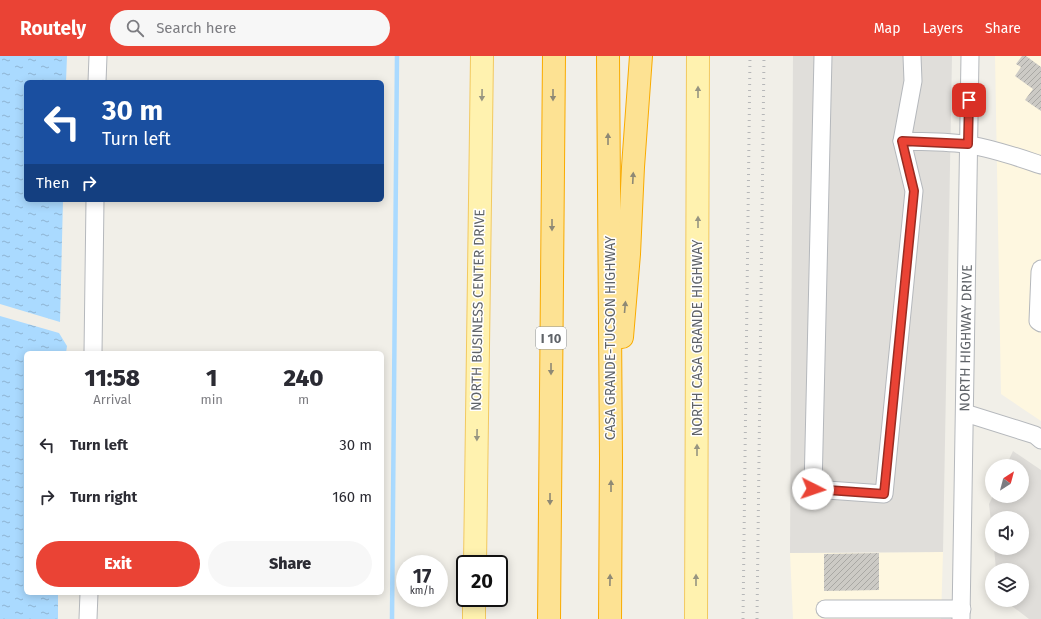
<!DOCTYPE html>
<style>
:root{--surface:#fff;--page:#f7f7f7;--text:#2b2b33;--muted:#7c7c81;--accent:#ea4335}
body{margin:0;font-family:"Fira Sans",sans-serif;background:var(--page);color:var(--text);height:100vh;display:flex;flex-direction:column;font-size:15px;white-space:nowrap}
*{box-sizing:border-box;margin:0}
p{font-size:13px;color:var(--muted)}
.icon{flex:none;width:22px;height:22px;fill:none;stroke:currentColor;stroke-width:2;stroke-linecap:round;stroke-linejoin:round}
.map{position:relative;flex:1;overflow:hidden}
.panel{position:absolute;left:24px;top:295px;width:360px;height:244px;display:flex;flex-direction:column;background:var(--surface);border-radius:6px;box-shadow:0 2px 10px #0003}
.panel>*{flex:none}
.banner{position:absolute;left:24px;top:24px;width:360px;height:122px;border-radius:6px;box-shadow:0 2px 10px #0003;background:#1a4fa0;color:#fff;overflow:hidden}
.needle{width:26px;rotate:36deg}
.buttons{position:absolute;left:985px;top:403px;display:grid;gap:8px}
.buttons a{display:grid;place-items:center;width:44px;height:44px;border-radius:50%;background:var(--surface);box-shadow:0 2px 10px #0003;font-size:20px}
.speed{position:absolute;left:396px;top:499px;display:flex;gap:8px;font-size:20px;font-weight:700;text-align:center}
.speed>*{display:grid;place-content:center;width:52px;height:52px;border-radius:50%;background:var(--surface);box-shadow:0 2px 10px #0003;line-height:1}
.speed small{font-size:10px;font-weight:400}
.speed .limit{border:2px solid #111;border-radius:6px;background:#fff;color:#111}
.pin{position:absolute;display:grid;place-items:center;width:34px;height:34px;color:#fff;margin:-17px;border-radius:8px;box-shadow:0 2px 6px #0006}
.me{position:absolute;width:44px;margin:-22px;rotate:94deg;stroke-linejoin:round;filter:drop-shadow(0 0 3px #0008)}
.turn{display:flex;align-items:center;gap:14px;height:84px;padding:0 12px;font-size:18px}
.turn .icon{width:52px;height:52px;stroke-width:2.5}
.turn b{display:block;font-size:28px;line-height:34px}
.then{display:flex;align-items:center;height:38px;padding:0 12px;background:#0003;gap:8px;font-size:15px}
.eta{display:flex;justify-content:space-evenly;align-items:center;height:68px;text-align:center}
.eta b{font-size:24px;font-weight:800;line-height:28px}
.action{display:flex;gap:8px;margin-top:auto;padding:8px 12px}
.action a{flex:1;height:46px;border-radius:24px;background:var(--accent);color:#fff;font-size:16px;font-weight:800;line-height:46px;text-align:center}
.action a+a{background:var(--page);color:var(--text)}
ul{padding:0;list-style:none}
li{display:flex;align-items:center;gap:12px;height:52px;padding:0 12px}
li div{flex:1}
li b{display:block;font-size:15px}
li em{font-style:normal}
header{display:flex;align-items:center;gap:24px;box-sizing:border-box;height:56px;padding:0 20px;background:var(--accent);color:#fff}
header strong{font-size:19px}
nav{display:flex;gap:22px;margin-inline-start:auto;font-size:14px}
.search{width:280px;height:36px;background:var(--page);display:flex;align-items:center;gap:10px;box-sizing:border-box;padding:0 14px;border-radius:22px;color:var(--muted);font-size:15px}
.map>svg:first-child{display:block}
</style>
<header>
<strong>Routely</strong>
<div class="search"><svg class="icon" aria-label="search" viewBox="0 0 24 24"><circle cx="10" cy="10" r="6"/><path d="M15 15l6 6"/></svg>Search here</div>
<nav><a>Map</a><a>Layers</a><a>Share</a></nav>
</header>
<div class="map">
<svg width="1041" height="563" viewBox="0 0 1041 563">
<defs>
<pattern id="water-ripples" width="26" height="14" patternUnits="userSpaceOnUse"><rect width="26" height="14" fill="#aadaff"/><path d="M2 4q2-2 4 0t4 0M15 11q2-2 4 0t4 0" fill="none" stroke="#8eb4d2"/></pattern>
<pattern id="building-hatch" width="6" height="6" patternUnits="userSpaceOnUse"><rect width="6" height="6" fill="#cccac5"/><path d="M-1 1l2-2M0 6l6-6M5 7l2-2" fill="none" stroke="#a9a8a4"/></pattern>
</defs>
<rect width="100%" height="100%" fill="#f1efe8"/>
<!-- commercial -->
<g fill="#fef7e0">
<polygon points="995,0 1041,0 1041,365 1001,338"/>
<polygon points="943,496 941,563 793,563 790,497"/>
</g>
<!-- industrial -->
<g fill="#e0deda">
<polygon points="793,0 952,0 943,496 790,497"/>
<polygon points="1013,395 1041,414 1041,563 1029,563 1004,544 1022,544 1022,514 996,514 994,492 1022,492 1022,462 992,462 992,475 989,448 993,440 1022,440 1022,410 1006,410"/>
</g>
<!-- water -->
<g fill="url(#water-ripples)">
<polygon points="0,0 67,0 66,26 26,26 26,144 63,144 60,266 0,248"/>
<polygon points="0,260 59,277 67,290 66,297 26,297 26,537 58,537 58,563 0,563"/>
</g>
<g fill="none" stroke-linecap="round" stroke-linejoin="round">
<!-- stream -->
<polyline stroke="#aadaff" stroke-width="4.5" points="392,563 397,0"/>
</g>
<!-- building -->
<g fill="url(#building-hatch)">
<polygon points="1022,0 1026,0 1041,11 1041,55 1025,44 1033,33 1015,20 1021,11 1016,8"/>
<polygon points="879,497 879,534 824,535 824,498"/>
</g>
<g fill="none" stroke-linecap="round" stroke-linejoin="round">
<!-- minor casing -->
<g stroke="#b5b8bc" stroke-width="19">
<g id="minor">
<polyline points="823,0 813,433 884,438 914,135 902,85 913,25 912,0"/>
<polyline points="97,26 98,0"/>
<path d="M 902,85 C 925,86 948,85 970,89 C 995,93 1017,101 1041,109"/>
<polyline points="1041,213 1040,216 1038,265 1041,267"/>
<polyline points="93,297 95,144"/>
<polyline points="965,357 1035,379 1041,384"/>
<polyline points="825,553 962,553"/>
<polyline points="88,563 89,537"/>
<polyline points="961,563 970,0"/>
</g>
</g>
<!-- major casing -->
<g stroke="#f2c960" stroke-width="24">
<g id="major">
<polyline points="475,508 482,0"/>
<polyline points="474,563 474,542"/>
<polyline points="696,563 698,0"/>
</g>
</g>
<!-- highway casing -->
<g stroke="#f9ab00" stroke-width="24">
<g id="highway">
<polyline points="608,0 611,402 610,563"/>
<polyline points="622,281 629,198 633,111 641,0"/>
<polyline points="549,563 554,0"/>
</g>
</g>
<!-- minor -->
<use href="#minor" stroke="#fff" stroke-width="17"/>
<!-- major -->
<use href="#major" stroke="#fff2af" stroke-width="22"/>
<!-- highway -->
<use href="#highway" stroke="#fde293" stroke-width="22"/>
<!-- rail -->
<g stroke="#b6b7b8" stroke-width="3" stroke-dasharray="1 5" stroke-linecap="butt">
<polyline points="743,563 750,0"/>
<polyline points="757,563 764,0"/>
</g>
</g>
<!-- one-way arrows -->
<defs><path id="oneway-solid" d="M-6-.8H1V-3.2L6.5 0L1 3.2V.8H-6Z"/></defs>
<g fill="#979581">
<use href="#oneway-solid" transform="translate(698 36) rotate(-90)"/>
<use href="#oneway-solid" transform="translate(482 39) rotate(91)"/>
<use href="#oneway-solid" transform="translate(698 166) rotate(-90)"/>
<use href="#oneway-solid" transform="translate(477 379) rotate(91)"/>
<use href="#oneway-solid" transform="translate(697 394) rotate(-90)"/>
<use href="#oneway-solid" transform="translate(696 524) rotate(-90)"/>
</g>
<g fill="#8e8975">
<use href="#oneway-solid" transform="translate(553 39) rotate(90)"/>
<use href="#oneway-solid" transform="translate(608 83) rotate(-90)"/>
<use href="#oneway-solid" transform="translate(633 122) rotate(-87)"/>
<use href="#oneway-solid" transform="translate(552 169) rotate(90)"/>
<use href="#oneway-solid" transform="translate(625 251) rotate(-85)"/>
<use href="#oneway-solid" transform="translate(551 313) rotate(90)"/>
<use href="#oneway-solid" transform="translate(611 430) rotate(-90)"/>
<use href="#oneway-solid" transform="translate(550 443) rotate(90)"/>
<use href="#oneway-solid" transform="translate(610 524) rotate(-89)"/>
</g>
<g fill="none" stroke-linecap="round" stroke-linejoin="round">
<!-- route casing -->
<g stroke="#982c22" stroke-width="10">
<polyline id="route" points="813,433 884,438 914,135 902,85 968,88 969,44"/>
</g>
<!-- route -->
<use href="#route" stroke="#ea4335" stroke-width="7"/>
</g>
<g text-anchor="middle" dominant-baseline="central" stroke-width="3" stroke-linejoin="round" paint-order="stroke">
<!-- shield labels -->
<rect fill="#fff" stroke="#8f9295" stroke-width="1" x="536" y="271" width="30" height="22" rx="3"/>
<g font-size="13" font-weight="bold" fill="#5f6368">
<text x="551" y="282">I 10</text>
</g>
<!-- street labels -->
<g font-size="14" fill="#5f6368" stroke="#fff">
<text transform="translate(478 254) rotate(-89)">NORTH BUSINESS CENTER DRIVE</text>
<text transform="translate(610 282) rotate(-90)">CASA GRANDE-TUCSON HIGHWAY</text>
<text transform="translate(697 282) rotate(-90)">NORTH CASA GRANDE HIGHWAY</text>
<text transform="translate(966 282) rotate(-89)">NORTH HIGHWAY DRIVE</text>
</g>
</g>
</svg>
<div class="buttons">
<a><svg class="needle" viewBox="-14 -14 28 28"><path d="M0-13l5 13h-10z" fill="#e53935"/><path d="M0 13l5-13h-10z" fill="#7c7c81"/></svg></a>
<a><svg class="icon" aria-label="sound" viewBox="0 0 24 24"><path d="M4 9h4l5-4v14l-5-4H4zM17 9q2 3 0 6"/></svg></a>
<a><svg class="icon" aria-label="layers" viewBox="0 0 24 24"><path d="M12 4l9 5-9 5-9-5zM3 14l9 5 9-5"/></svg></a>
</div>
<div class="speed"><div>17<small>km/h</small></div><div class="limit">20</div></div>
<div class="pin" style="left:969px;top:44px;background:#d93025"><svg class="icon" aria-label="arrive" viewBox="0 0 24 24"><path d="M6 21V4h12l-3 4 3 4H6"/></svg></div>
<svg class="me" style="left:813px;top:433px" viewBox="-20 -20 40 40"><circle r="19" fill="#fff"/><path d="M0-13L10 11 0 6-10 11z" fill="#ea4335"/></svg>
<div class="banner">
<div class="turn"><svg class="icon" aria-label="left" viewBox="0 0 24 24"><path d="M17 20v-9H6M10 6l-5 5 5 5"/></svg><div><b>30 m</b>Turn left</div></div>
<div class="then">Then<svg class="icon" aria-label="right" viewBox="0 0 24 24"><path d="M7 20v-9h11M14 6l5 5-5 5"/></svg></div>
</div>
<section class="panel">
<div class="eta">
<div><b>11:58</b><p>Arrival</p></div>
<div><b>1</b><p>min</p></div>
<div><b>240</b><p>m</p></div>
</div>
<ul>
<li><svg class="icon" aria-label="left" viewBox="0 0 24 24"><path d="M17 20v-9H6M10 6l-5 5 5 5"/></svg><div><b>Turn left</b></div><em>30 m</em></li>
<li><svg class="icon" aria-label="right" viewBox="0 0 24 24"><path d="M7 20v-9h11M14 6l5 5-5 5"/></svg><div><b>Turn right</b></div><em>160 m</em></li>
</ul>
<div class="action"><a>Exit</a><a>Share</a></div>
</section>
</div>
